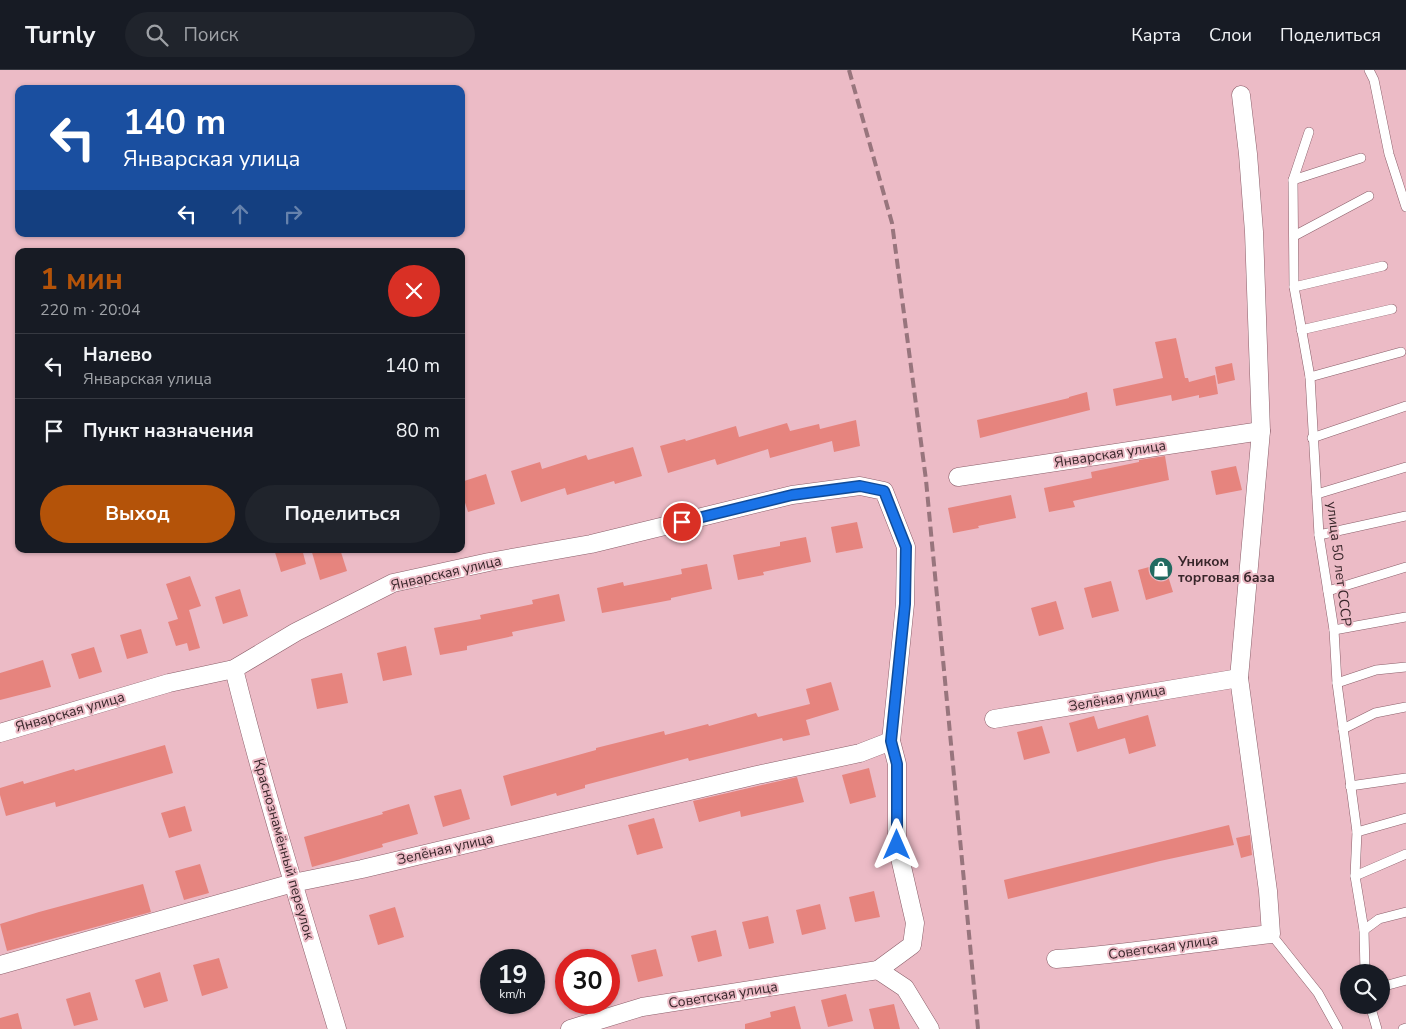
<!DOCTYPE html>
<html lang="ru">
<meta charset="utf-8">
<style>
:root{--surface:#171b24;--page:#20242c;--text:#f1f3f6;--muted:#9ea1a6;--line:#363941;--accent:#b45309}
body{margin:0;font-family:"Nunito Sans",sans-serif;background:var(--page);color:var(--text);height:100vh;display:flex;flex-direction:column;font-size:19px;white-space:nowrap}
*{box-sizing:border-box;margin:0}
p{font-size:16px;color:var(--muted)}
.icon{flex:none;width:28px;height:28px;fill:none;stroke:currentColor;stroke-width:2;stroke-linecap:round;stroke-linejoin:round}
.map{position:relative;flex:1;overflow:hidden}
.side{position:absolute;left:15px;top:178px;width:450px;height:305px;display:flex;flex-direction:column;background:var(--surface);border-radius:10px;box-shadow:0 1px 4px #0004}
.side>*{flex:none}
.guide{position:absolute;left:15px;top:15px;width:450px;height:152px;border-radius:10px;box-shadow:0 1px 4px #0004;background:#1a4fa0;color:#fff;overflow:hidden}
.controls{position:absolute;left:1340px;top:894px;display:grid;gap:10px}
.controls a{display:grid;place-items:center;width:50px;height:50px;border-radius:50%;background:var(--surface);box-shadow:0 1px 4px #0004;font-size:25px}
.speed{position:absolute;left:480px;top:879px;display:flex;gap:10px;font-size:25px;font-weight:700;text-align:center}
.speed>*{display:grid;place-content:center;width:65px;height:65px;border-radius:50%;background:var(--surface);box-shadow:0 1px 4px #0004;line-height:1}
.speed small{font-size:12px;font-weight:400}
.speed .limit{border:8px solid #d22;background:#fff;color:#111}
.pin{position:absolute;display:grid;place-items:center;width:42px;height:42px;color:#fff;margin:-21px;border:2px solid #fff;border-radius:50%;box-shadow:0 1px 5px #0007}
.me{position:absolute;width:55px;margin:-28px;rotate:0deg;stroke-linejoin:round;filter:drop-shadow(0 0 4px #0008)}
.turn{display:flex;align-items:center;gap:18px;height:105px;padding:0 25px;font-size:22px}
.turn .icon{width:65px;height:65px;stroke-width:2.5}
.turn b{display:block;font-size:35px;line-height:42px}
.lanes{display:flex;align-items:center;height:48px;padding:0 25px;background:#0003;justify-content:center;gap:25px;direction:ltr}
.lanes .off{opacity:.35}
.round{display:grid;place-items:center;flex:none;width:52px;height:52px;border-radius:26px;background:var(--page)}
.head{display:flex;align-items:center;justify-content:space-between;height:85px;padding:0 25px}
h1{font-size:30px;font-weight:700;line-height:38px;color:var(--accent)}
.primary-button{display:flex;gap:10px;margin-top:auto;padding:10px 25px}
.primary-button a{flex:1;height:58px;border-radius:30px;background:var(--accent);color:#fff;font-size:20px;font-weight:700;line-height:58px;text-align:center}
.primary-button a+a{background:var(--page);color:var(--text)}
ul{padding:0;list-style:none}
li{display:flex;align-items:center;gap:15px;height:65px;padding:0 25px;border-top:1px solid var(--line)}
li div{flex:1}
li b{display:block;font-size:19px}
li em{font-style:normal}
header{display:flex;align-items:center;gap:30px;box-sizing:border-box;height:70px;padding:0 25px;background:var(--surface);border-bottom:1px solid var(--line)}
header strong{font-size:24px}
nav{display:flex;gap:28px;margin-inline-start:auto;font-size:18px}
.search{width:350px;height:45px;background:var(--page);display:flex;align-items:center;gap:12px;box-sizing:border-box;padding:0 18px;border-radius:28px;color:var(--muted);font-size:19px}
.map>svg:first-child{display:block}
</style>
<header>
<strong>Turnly</strong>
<div class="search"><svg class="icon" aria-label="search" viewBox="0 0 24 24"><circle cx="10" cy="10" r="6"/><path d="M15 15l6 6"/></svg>Поиск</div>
<nav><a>Карта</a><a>Слои</a><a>Поделиться</a></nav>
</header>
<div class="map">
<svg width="1406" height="959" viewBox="0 0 1406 959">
<rect width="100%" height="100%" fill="#ecbbc6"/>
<!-- building -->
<g fill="#e6847e">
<polygon points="1176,268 1185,308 1188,308 1189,312 1215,305 1218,324 1199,328 1199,325 1172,331 1171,325 1116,336 1113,319 1163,308 1155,272"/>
<polygon points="1232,293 1235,310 1218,314 1215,297"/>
<polygon points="1087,322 1090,340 980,368 977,350 1069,328 1069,327"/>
<polygon points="856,350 860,376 834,382 832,371 770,388 768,379 717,395 715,389 668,403 660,376 685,369 686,371 736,356 739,367 787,353 790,361 819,354 820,359"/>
<polygon points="633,377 642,406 615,414 614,411 567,425 565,418 521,432 511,401 540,392 542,399 586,385 588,390"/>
<polygon points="1165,386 1169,410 1073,431 1075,437 1049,442 1044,418 1092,408 1091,402 1139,392 1139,390"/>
<polygon points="1236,396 1242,420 1216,425 1211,401"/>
<polygon points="486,404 495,434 468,442 461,420 461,412"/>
<polygon points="1011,425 1016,448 978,456 979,458 953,463 948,438"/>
<polygon points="857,452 863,478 836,483 831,457"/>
<polygon points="806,467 811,492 763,502 764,505 738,510 733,485 780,476 780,472"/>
<polygon points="274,479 302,479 306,494 281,502"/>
<polygon points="311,479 340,479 347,501 320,510"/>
<polygon points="1164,493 1173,522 1146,530 1138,500"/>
<polygon points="707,494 712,519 671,528 671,530 602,543 597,518 623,512 624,516 682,504 681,499"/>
<polygon points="190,506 201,536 189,540 200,578 189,581 187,573 176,576 168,552 178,549 166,514"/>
<polygon points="1111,511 1119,541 1092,548 1084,518"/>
<polygon points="240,519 248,546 223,554 215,527"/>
<polygon points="559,524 565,551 512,562 513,566 467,576 467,580 440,585 434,558 481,549 480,545 533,534 532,530"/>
<polygon points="1056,531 1064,559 1039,566 1031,538"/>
<polygon points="141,559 148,583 127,589 120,565"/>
<polygon points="406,576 412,605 383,611 377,583"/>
<polygon points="94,577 102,602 79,609 71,584"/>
<polygon points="43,590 51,617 0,630 0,603"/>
<polygon points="342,603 348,633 317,639 311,609"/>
<polygon points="831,612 839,640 806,650 810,665 783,671 782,668 689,691 688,688 585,715 585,718 557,726 556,723 511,736 503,706 596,680 596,678 664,661 665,665 708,654 709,656 756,643 758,647 810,634 806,619"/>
<polygon points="1148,645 1156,676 1129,684 1125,668 1077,682 1069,653 1094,646 1098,659"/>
<polygon points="1042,656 1050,683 1024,690 1017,662"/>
<polygon points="165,675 173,703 56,737 55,732 6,746 0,725 0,718 23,711 24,714 74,699 75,701"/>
<polygon points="869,698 876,727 850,734 842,705"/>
<polygon points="797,707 804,732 741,747 740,741 699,752 693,731"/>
<polygon points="461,719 470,749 443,757 434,726"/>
<polygon points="409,734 418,764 382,774 383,777 312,797 304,767 383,744 382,742"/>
<polygon points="185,736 192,761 169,768 161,743"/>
<polygon points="654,748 663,778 637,785 628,755"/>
<polygon points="1229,755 1234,775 1160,791 1008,829 1004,810"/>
<polygon points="1250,765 1252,785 1241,788 1236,768"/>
<polygon points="200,794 209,823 184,830 175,801"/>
<polygon points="143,814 151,842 7,881 0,854 39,842"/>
<polygon points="874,821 880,847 855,852 849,827"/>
<polygon points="820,834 826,859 802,865 796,840"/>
<polygon points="395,837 404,867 378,875 369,845"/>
<polygon points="768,846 774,873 749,879 742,852"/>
<polygon points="716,860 722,886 698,892 691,866"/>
<polygon points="656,879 663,906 638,912 631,885"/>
<polygon points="219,888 228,918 202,926 193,895"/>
<polygon points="160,902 168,931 144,938 135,910"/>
<polygon points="90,922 98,950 74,956 66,929"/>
<polygon points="846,924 853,951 828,957 821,930"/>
<polygon points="894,934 900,959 874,959 869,939"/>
<polygon points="795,936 801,959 745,959 745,954 771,947 770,942"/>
<polygon points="18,943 22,959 0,959 0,948"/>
</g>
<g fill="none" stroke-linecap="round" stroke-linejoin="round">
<!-- lane casing -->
<g stroke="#8b5f6a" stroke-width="10">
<g id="lane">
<polyline points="1369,0 1374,10 1389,84 1406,137"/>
<polyline points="1309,62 1293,110 1294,217 1310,307 1319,465 1334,560 1337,613 1357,762 1355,806 1364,860 1365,902"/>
<polyline points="1293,110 1361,88"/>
<polyline points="1294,166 1369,126"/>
<polyline points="1294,217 1383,196"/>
<polyline points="1301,260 1392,239"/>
<polyline points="1310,307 1401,282"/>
<polyline points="1312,368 1406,336"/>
<polyline points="1317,424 1406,397"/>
<polyline points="1319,465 1406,446"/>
<polyline points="1328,521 1406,497"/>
<polyline points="1334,560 1406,547"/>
<polyline points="1337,613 1376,600 1406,597"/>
<polyline points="1343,659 1375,643 1406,637"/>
<polyline points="1350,716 1406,708"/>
<polyline points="1357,762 1406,748"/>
<polyline points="1355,806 1406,784"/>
<polyline points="1364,860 1379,849 1406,842"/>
<polyline points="1271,864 1318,923 1338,959"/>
<polyline points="1381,917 1406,910"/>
<polyline points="1370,935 1377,959"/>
<polyline points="1403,959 1406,958"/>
</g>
</g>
<!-- street casing -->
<g stroke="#8b5f6a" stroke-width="19">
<g id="street">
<polyline points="958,407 1261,361"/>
<path d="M 234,599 C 264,720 301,839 337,959"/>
<polyline points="994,649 1239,608"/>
<polyline points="0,663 169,613 234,599 296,562 393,513 489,492 591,474 792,425 860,416 884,421 906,477 905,534 891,671 897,694 897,775 915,853 912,875 878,900 905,918 930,959"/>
<path d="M 1056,889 C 1128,884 1199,872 1271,864 L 1268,821 L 1239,608 L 1261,361 L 1254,162 L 1248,84 L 1241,25"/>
<polyline points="0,895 293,813 362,799 757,705 860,683 891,671"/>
<polyline points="570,959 642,937 878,900"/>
</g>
</g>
<!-- lane -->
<use href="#lane" stroke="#fff" stroke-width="9"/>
<!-- street -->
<use href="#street" stroke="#fff" stroke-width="18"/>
<!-- rail -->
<polyline stroke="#98757d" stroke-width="4" stroke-dasharray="10 5" stroke-linecap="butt" points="849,0 892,153 926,410 978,959"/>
</g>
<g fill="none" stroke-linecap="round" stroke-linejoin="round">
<!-- route casing -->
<g stroke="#114b97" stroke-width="12">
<polyline id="route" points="682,452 792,425 860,416 884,421 906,477 905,534 891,671 897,694 897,775"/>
</g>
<!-- route -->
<use href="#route" stroke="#1a73e8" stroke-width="9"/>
</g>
<!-- icons -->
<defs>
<g id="shop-disc" transform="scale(1.25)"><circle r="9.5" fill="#216a61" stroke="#ecbbc6"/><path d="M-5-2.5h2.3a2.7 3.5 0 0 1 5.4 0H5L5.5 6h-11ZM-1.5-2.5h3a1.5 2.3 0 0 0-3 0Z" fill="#fff"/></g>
</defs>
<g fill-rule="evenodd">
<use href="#shop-disc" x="1161" y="499"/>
</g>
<g text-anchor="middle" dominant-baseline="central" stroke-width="4" stroke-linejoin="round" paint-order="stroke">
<!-- street labels -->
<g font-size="14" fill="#38262a" stroke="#ecbbc6">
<text transform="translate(1110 384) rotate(-9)">Январская улица</text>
<text transform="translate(1339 494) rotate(83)">улица 50 лет СССР</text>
<text transform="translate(446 503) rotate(-13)">Январская улица</text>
<text transform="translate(1117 628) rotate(-10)">Зелёная улица</text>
<text transform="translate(70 642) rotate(-16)">Январская улица</text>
<text transform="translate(284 779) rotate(74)">Краснознамённый переулок</text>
<text transform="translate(445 779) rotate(-13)">Зелёная улица</text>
<text transform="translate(1163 877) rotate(-8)">Советская улица</text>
<text transform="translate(723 925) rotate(-9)">Советская улица</text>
</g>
<!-- poi labels -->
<g font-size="14" font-weight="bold" fill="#38262a" stroke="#ecbbc6" text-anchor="start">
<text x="1178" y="491">Уником<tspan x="1178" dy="16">торговая база</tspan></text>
</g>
</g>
</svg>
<div class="controls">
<a><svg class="icon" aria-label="search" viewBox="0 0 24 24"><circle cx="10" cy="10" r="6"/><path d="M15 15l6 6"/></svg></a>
</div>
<div class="speed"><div>19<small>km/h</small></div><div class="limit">30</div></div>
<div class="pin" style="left:682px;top:452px;background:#d93025"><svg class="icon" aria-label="arrive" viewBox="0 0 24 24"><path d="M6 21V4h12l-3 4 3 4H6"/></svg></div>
<svg class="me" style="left:897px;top:775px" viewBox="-20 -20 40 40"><path d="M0-17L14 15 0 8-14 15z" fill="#1a73e8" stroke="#fff" stroke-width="4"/></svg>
<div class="guide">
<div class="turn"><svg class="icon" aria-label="left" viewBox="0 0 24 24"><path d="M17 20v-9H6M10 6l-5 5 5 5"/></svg><div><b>140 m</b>Январская улица</div></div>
<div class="lanes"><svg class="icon" aria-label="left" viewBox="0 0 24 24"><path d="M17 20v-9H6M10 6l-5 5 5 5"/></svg><svg class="icon off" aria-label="ahead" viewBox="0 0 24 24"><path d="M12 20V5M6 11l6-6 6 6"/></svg><svg class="icon off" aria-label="right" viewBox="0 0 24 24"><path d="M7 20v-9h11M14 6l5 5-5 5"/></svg></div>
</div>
<section class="side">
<div class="head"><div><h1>1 мин</h1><p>220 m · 20:04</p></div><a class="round" style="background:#d93025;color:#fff"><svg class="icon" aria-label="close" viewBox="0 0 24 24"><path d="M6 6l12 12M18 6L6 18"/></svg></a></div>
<ul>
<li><svg class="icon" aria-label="left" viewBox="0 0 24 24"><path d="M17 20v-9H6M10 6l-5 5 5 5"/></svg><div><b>Налево</b><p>Январская улица</p></div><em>140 m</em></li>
<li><svg class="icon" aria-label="arrive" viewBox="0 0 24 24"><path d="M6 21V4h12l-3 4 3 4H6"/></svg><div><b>Пункт назначения</b></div><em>80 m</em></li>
</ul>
<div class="primary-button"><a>Выход</a><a>Поделиться</a></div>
</section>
</div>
